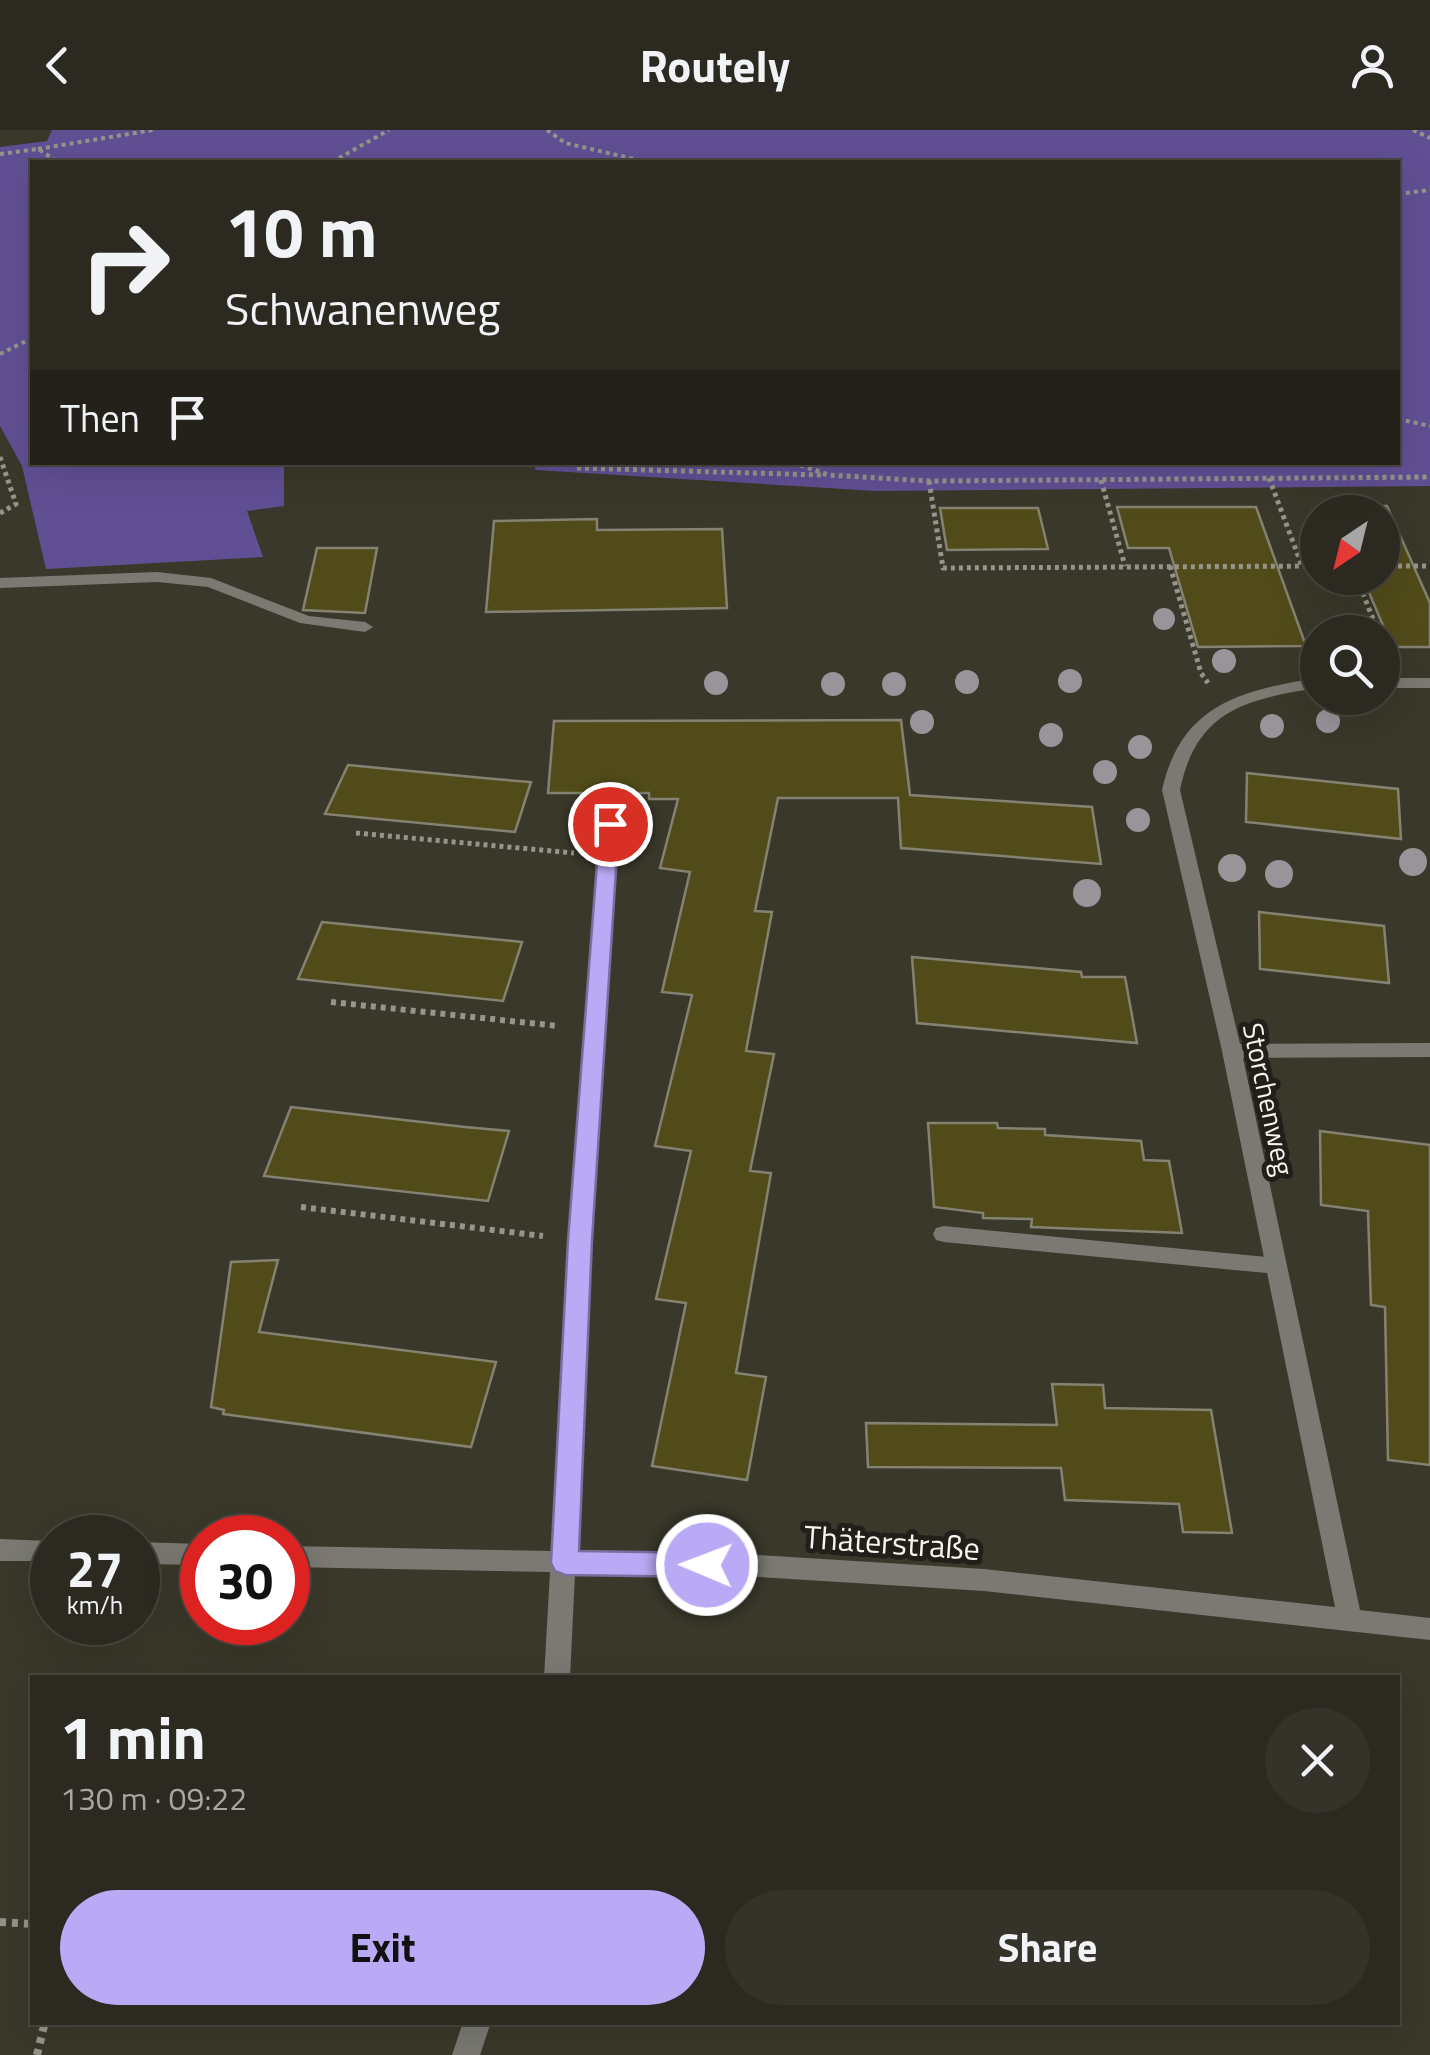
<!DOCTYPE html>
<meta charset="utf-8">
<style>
:root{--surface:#2c2a20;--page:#343229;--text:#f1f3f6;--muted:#a6a7a5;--line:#48463e;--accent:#baaaf6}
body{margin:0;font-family:"Titillium Web",sans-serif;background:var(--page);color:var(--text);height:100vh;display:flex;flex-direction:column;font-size:38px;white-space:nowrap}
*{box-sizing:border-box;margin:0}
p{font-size:32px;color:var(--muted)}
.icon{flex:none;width:55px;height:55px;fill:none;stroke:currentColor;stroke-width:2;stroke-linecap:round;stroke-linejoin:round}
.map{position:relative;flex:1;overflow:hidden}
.panel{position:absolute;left:30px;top:1545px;width:1370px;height:350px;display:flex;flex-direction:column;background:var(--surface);border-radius:0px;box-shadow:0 10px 40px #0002,0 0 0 2px var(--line)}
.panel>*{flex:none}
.hud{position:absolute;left:30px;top:30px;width:1370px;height:305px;border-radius:0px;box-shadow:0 10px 40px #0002,0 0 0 2px var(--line);background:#2c2a20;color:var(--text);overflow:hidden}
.needle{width:65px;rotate:215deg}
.tools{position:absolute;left:1300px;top:365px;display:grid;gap:20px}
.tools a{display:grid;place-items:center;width:100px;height:100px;border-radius:50%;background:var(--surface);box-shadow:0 10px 40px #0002,0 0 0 2px var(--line);font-size:50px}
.speed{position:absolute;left:30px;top:1385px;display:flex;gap:20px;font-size:50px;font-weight:700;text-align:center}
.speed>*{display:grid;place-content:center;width:130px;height:130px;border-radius:50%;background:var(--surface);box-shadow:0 10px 40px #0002,0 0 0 2px var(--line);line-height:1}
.speed small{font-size:25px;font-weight:400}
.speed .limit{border:15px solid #d22;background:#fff;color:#111}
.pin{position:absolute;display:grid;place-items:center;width:85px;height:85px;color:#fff;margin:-42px;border:5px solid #fff;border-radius:50%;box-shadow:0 2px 10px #0007}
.me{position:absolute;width:110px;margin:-55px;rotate:271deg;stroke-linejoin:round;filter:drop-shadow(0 0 8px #0008)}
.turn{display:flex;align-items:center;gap:35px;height:210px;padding:0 30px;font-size:45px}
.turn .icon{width:130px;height:130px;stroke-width:2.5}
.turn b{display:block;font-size:70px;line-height:85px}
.then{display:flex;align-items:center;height:95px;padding:0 30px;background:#0003;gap:20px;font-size:38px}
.round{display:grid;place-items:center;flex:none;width:105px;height:105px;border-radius:52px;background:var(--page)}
.summary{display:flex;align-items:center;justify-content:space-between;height:170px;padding:0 30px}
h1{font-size:60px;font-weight:700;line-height:75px}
.primary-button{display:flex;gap:20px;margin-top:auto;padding:20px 30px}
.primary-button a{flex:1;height:115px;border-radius:60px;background:var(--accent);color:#111;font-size:40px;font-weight:700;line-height:115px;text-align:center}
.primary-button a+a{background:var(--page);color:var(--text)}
header{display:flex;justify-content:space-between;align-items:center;height:130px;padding:0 30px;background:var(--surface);font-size:45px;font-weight:700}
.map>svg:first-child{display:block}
</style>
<header><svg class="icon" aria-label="back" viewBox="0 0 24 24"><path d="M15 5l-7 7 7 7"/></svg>Routely<svg class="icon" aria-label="person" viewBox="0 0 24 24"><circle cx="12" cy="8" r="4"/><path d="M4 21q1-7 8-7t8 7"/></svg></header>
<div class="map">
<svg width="1430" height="1925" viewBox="0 0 1430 1925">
<rect width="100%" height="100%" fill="#3a382a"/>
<!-- green -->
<polygon fill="#614f94" points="52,0 1430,0 1430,356 876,361 535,340 536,332 1398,332 1398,32 32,32 32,332 284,333 284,376 247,381 263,427 46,439 22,336 0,296 0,17 47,11"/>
<!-- building -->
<g fill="#514b1a" stroke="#848272" stroke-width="2.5">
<polygon points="1387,376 1430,473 1430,517 1392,517 1363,448 1382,448 1382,382 1336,382 1334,377"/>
<polygon points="1117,377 1256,377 1306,516 1198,517 1169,418 1128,418"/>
<polygon points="940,378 1038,378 1048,419 947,420"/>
<polygon points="597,389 597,400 722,399 727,478 486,482 494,391"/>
<polygon points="317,418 377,418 365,483 303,480"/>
<polygon points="901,590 910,665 1092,677 1101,734 901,718 898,668 778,668 755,781 772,782 746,921 774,924 750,1041 771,1043 736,1243 766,1247 747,1350 652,1336 686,1173 656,1169 691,1021 655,1016 692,865 662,862 690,742 660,738 678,669 649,669 649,663 548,663 554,591"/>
<polygon points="348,635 494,649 531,652 515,702 325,684"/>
<polygon points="1247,643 1398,659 1401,709 1246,692"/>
<polygon points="1259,782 1384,796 1389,853 1260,839"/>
<polygon points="322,792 401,800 522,812 503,871 298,849"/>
<polygon points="912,827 1081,842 1082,847 1125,847 1137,913 917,893"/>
<polygon points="291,977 465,997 509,1001 488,1071 264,1046"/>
<polygon points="928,993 997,993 998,998 1045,999 1045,1005 1141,1011 1144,1030 1169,1031 1182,1103 1031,1097 1032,1089 983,1088 983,1083 934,1077"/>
<polygon points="1320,1001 1430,1015 1430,1335 1388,1330 1385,1177 1371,1175 1368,1081 1321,1075"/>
<polygon points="278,1130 259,1202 496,1232 471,1317 223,1284 224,1280 211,1277 231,1132"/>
<polygon points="1052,1254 1103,1255 1105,1278 1211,1280 1232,1403 1183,1402 1179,1374 1065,1370 1061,1338 868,1337 866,1293 1057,1295"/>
</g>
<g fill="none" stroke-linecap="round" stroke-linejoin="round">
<!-- path-far3 -->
<g stroke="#969589" stroke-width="4" stroke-dasharray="4 4" stroke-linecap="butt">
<polyline points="547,0 565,13 647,32"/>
<polyline points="1413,0 1430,8"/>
<polyline points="38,19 153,0"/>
<polyline points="0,24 38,19 58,32"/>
<polyline points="332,32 389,0"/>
<polyline points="1398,64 1430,60"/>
<polyline points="0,224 32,208"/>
<polyline points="1398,289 1430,296"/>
</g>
<!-- path-far2 -->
<g stroke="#969589" stroke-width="5" stroke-dasharray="4 4" stroke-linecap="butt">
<polyline points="0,327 16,374 0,383"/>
<polyline points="793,332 828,345 929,351 1430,347"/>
<polyline points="577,338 822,345"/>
<polyline points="1269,348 1302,436"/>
<polyline points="1101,350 1125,436"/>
<polyline points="929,351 943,438 1318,436"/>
<polyline points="1170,436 1201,543 1208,553"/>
<polyline points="1382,436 1430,436"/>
<polyline points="1357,448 1378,502"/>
<polyline points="356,703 574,723"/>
</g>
<!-- path-far1 -->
<g stroke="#969589" stroke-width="6" stroke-dasharray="5 5" stroke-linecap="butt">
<polyline points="331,872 558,896"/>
<polyline points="301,1077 543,1106"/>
</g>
<!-- path -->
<g stroke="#969589" stroke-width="8" stroke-dasharray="6 6" stroke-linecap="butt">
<polyline points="0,1792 32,1794"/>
<polyline points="37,1925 45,1892"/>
</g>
<!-- service -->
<g fill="#7a7a73" fill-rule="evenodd">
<polygon points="157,442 211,448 309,486 365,492 373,497 365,502 300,493 208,457 157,452 0,458 0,448"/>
<polygon points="944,1096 1276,1128 1284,1130 1287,1136 1284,1142 1276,1144 944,1112 936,1110 933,1104 936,1098"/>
</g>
<!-- minor -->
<g fill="#7a7a73" fill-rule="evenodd">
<path d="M 1318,548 L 1318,558 C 1245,569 1196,581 1180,660 L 1240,914 L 1430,913 L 1430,927 L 1243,928 L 1360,1480 L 1430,1488 L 1430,1510 L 984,1461 L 742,1446 L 575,1443 L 570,1548 L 544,1548 L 550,1442 L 288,1437 L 288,1416 L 552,1421 L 569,1110 L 600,694 L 609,688 L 618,694 L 591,1110 L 576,1421 L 742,1424 L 984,1439 L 1335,1477 L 1222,921 L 1162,660 C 1181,575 1240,560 1318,548 Z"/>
<rect x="1382" y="548" width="48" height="10"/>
<polygon points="0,1409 52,1411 52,1431 0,1431"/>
<polygon points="138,1412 202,1414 202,1435 138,1434"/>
<polygon points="463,1892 491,1892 480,1925 452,1925"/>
</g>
</g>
<!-- trees -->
<g fill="#97949a">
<circle cx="1164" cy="489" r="11"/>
<circle cx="1224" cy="531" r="12"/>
<circle cx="1070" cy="551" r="12"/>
<circle cx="967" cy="552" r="12"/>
<circle cx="716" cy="553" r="12"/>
<circle cx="833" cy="554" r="12"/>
<circle cx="894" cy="554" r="12"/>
<circle cx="1328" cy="591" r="12"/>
<circle cx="922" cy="592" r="12"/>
<circle cx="1272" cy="596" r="12"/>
<circle cx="1051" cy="605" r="12"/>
<circle cx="1140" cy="617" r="12"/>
<circle cx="1105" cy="642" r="12"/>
<circle cx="1138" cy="690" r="12"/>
<circle cx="1413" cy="732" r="14"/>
<circle cx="1232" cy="738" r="14"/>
<circle cx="1279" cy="744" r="14"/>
<circle cx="1087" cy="763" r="14"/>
</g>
<!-- route -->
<polygon fill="#baaaf6" stroke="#796ea0" stroke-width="2.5" points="610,688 619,694 592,1110 579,1421 707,1423 717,1426 721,1435 717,1443 707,1447 565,1445 555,1441 551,1433 568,1110 600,694"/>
<g text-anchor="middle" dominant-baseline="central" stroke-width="10" stroke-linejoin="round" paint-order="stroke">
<!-- street labels -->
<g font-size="28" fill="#f6f6ec" stroke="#201f19">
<text transform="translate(1269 969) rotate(78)">Storchenweg</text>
</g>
<!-- near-street labels -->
<g font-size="32" fill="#f6f6ec" stroke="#201f19">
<text transform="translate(892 1412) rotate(4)">Thäterstraße</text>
</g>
</g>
</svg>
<div class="tools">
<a><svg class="needle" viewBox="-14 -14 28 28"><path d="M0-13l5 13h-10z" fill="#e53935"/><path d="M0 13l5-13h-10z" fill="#a6a7a5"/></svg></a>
<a><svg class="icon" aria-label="search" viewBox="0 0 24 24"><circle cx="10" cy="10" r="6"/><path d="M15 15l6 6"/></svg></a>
</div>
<div class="speed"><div>27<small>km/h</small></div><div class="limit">30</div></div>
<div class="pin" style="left:610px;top:694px;background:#d93025"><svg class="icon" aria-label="arrive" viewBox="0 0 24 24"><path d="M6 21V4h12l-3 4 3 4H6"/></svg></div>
<svg class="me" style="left:707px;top:1435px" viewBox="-20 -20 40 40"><circle r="17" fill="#baaaf6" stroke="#fff" stroke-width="3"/><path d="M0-11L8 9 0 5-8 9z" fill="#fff"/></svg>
<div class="hud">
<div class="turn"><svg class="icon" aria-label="right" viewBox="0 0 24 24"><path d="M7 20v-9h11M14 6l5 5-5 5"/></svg><div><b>10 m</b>Schwanenweg</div></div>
<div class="then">Then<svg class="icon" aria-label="arrive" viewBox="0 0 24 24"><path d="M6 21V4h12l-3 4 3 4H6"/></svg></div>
</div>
<section class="panel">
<div class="summary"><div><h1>1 min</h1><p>130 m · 09:22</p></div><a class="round"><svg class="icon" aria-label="close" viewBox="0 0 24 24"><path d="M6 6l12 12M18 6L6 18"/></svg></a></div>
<div class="primary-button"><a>Exit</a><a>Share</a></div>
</section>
</div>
